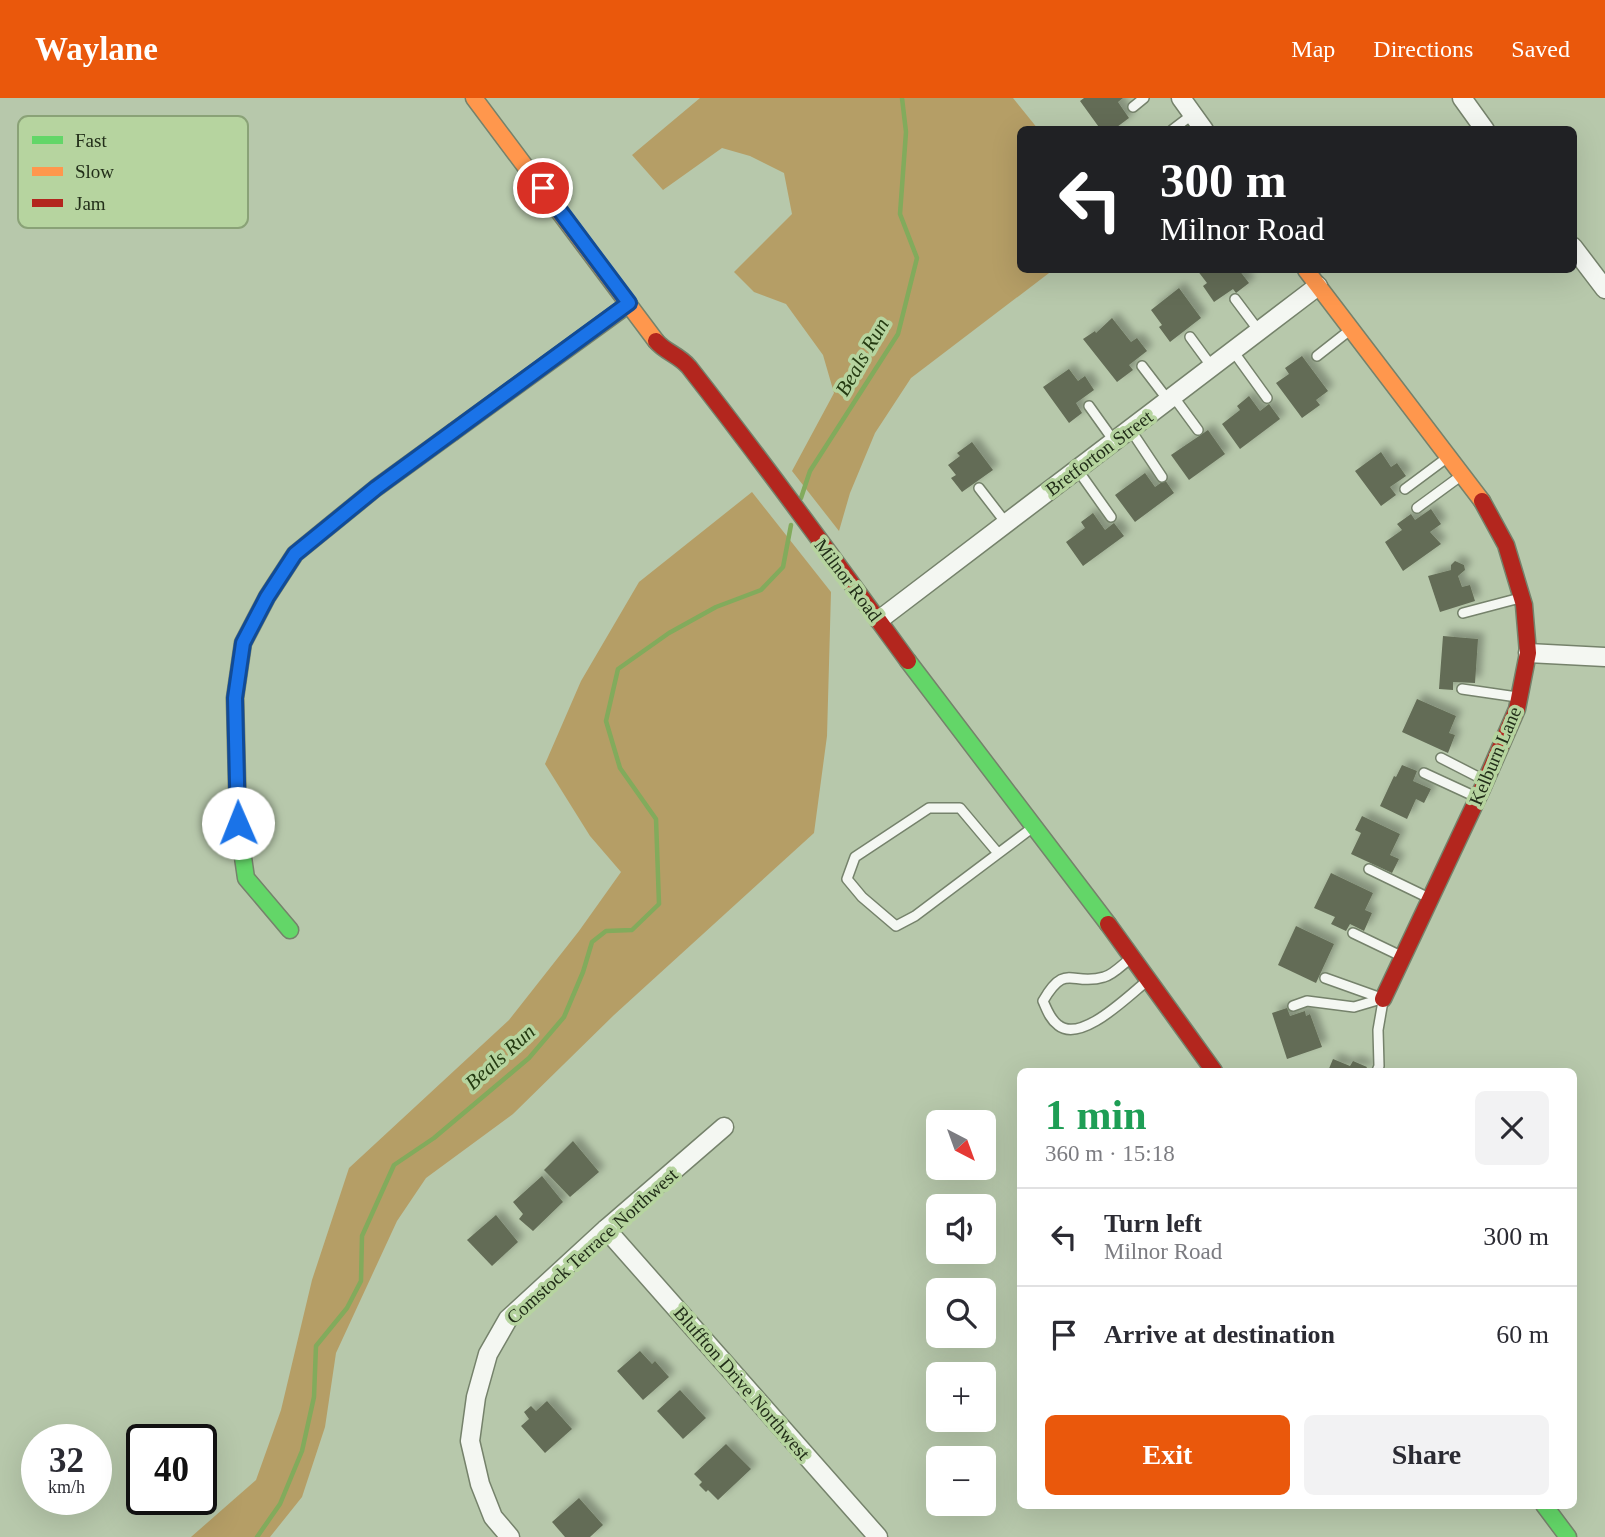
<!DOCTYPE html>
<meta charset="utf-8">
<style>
:root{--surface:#fff;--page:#f2f2f3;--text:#2b2b33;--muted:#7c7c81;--line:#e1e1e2;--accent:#ea580c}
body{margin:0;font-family:Georgia,serif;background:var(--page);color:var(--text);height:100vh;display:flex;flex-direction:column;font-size:26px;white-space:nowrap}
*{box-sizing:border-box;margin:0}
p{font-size:23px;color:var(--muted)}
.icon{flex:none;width:38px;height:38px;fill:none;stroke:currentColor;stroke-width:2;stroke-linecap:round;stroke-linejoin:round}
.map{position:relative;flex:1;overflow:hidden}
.drawer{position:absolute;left:1017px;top:970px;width:560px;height:441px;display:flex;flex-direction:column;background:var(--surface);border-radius:10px;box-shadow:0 7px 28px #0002}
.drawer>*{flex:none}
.guide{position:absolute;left:1017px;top:28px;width:560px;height:147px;border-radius:10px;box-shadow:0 7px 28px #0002;background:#202124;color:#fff;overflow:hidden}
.needle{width:46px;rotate:139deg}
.tools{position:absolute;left:926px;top:1012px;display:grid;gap:14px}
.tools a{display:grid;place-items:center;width:70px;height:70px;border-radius:10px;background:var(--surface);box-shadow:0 7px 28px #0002;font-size:35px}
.speed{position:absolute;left:21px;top:1326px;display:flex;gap:14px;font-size:35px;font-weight:700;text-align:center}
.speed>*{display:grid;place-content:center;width:91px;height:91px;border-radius:50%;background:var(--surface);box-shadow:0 7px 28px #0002;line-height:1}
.speed small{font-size:18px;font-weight:400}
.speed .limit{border:4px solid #111;border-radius:10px;background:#fff;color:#111}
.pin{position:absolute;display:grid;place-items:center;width:60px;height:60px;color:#fff;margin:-30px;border:4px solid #fff;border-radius:50%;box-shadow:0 2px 7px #0007}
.me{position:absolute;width:77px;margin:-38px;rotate:359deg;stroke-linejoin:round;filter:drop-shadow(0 0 5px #0008)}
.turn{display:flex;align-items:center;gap:24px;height:147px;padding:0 28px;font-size:32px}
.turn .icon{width:91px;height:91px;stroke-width:2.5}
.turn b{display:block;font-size:49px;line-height:60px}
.round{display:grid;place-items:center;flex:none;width:74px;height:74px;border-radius:10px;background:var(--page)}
.summary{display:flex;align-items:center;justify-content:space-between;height:119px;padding:0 28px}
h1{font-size:42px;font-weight:600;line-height:52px;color:#1e9e55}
.primary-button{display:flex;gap:14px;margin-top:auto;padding:14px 28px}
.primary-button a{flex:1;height:80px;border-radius:10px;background:var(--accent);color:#fff;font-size:28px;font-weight:600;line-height:80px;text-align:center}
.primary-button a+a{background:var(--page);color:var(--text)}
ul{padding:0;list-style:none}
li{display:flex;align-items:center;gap:21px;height:98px;padding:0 28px;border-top:2px solid var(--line)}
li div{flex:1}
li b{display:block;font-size:26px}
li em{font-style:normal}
header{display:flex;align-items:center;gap:42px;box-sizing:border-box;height:98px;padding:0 35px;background:var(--accent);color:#fff}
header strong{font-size:33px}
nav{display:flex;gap:38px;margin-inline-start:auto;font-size:24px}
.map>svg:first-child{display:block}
</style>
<header>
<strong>Waylane</strong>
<nav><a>Map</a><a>Directions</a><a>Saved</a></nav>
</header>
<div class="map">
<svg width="1605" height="1439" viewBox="0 0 1605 1439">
<defs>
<filter id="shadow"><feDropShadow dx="6" dy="-6" stdDeviation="3.5" flood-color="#0004"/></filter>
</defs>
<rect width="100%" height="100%" fill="#b7c8ab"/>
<!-- forest -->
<g fill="#b59e66">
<polygon points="700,0 1013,0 1038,31 1020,32 1020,172 1053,172 911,280 875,335 850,395 839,433 792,373 834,295 823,257 786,206 754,194 734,174 792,116 784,75 750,58 722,50 663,92 632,57"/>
<polygon points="752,394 831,494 827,638 814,735 614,917 513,1016 426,1080 397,1123 336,1255 325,1329 302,1399 270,1439 191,1439 256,1382 281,1312 312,1182 349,1070 509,922 579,833 621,774 590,738 545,666 581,583 639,484"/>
</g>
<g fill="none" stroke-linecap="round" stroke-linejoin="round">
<!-- stream -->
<g stroke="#82ab5c" stroke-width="4.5">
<polyline points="801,400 810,373 898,236 917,160 900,116 906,34 902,0"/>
<polyline points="257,1439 280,1406 302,1353 314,1299 316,1248 347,1210 361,1183 362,1138 394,1067 434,1040 529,960 564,919 583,874 592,844 606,833 632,832 659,806 656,721 620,670 606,623 618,571 669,535 716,509 761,492 783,469 791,427"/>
</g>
</g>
<!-- building -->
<g fill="#636c56" filter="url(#shadow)">
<polygon points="1084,0 1123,0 1118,4 1129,20 1113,32 1101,32 1080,3"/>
<polygon points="1197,172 1239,172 1249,185 1236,195 1233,191 1214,204 1203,188 1207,185"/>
<polygon points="1179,190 1201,220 1170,244 1159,229 1162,227 1151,212"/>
<polygon points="1112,220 1131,244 1137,240 1147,253 1129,267 1133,272 1117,284 1083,241 1095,233 1096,235"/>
<polygon points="1302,258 1328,293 1316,302 1320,307 1302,320 1276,285 1289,276 1285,270"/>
<polygon points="1069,271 1078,283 1085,278 1094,292 1076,305 1082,315 1069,325 1043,289"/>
<polygon points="1249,298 1260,313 1269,306 1280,321 1240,351 1222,326 1240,312 1237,308"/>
<polygon points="1208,332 1225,356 1189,382 1171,357"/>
<polygon points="972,344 993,372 962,394 951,380 956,377 948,367 960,358 957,355"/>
<polygon points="1381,354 1391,369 1397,365 1406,378 1390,389 1396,397 1381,408 1355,373"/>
<polygon points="1145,375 1155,389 1165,382 1174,395 1135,424 1115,397"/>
<polygon points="1431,411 1441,426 1430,434 1441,446 1403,473 1385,444 1402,432 1397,426 1411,416 1415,422"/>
<polygon points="1093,415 1105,432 1114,425 1124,438 1083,468 1066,444 1085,430 1081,424"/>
<polygon points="1455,463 1464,467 1465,472 1458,478 1462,489 1470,487 1475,503 1440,514 1428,478 1451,472 1451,467"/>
<polygon points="1443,538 1478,541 1475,585 1453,584 1453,592 1439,591"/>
<polygon points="1417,601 1456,618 1449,635 1455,637 1448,655 1402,634"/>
<polygon points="1402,667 1417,673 1413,683 1431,691 1424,705 1416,701 1407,721 1380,708 1394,678 1396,679"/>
<polygon points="1362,718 1400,736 1390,757 1399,761 1392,775 1351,756 1361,735 1355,732"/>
<polygon points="1331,775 1373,795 1365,812 1372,815 1364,833 1350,826 1346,833 1331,826 1335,819 1314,810"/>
<polygon points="1296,828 1334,846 1316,885 1278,867"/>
<polygon points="1287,910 1290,918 1305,913 1306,918 1310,916 1322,949 1287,961 1272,915"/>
<polygon points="1333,961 1350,968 1353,963 1367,969 1365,973 1328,973"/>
<polygon points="573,1043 599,1074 570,1099 544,1072"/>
<polygon points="542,1078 563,1104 533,1133 519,1121 523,1116 513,1104"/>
<polygon points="496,1117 518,1144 492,1168 467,1142"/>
<polygon points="640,1253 652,1266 655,1263 669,1279 643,1302 617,1273"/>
<polygon points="680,1292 706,1320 683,1341 657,1313"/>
<polygon points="547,1303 572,1331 545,1355 521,1328 529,1321 524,1314 531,1308 536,1313"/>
<polygon points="726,1346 751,1371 718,1402 708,1392 706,1394 699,1387 702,1384 694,1376"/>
<polygon points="579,1400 603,1427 590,1439 565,1439 552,1424"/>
</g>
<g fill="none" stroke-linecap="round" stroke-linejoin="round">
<!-- lane casing -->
<g stroke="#75826b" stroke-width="12">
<g id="lane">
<polyline points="1133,9 1144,0"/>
<polyline points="1172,32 1193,16"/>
<polyline points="1235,201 1259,233"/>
<polyline points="1190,239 1212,269"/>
<polyline points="1233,253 1267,300"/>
<polyline points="1317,258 1350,232"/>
<polyline points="1142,268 1168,302"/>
<polyline points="1173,298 1198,332"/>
<polyline points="1089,308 1114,343"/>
<polyline points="1130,331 1162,379"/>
<polyline points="1077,371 1111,419"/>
<polyline points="979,390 1006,425"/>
<polyline points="1405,391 1448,359"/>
<polyline points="1417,410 1462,377"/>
<polyline points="1463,515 1520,500"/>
<polyline points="1462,591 1517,599"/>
<polyline points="1441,660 1484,682"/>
<polyline points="1424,675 1476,699"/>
<polyline points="997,754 960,710 929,710 855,759 847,781 862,799 896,828 915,818 1032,730"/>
<polyline points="1369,771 1429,800"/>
<polyline points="1353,835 1401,858"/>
<path d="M 1131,860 C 1124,865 1113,877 1104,879 C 1072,889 1066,863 1043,903 C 1047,912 1050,921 1058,927 C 1081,946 1128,898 1147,883"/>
<polyline points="1325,880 1381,900"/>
<polyline points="1293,908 1307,903 1354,909 1381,901"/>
<polyline points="1377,973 1379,968 1378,932 1383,903"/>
</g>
</g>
<!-- street casing -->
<g stroke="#75826b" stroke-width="21">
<g id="street">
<polyline points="1181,0 1204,32"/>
<polyline points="1462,0 1485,32"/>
<polyline points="1573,149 1605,191"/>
<polyline points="879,522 1318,188"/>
<polyline points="1528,555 1605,559"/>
<polyline points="606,1131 878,1439"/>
<polyline points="510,1439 493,1419 480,1386 470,1343 476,1299 488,1256 508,1221 606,1131 724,1029"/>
</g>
</g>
<!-- fast casing -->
<g stroke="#75826b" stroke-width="19">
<g id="fast">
<polyline points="908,563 1108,826"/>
<polyline points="290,832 246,780 238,725 235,600 243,545 267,499 295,456 376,390 453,334"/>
<polyline points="1544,1407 1568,1439"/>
</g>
</g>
<!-- slow casing -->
<g stroke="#75826b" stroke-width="19">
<g id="slow">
<polyline points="474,0 656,243"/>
<polyline points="1306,172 1482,403"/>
<polyline points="453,334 629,206"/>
</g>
</g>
<!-- jam casing -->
<g stroke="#75826b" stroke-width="19">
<g id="jam">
<path d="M 656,243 C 665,254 679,257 689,269 C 764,365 836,464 908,563"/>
<polyline points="1108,826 1214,973"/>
<polyline points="1383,901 1482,691 1517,611 1528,555 1524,507 1506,447 1482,403"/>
</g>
</g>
<!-- lane -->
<use href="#lane" stroke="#f4f7f2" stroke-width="9"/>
<!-- street -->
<use href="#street" stroke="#f4f7f2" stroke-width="18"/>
<!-- fast -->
<use href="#fast" stroke="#63d668" stroke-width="16"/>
<!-- slow -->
<use href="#slow" stroke="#ff974d" stroke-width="16"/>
<!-- jam -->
<use href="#jam" stroke="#b3261e" stroke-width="16"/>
</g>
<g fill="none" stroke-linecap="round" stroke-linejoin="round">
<!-- route casing -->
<g stroke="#114b97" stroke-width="18">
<polyline id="route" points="238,725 235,600 243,545 267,499 295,456 376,390 629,205 543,90"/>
</g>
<!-- route -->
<use href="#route" stroke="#1a73e8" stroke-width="12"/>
</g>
<g text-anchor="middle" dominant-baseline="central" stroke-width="7" stroke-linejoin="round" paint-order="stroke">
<!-- street labels -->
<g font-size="19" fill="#222e19" stroke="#b6d49f">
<text transform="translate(1099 355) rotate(-37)">Bretforton Street</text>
<text transform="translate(848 482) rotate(53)">Milnor Road</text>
<text transform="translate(1495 658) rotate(-67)">Kelburn Lane</text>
<text transform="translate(592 1148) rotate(-42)">Comstock Terrace Northwest</text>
<text transform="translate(742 1285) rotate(49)">Bluffton Drive Northwest</text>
</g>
<!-- water labels -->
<g font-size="21" font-style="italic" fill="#253b12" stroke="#b6d49f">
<text transform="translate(862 259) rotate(-60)">Beals Run</text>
<text transform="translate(500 959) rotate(-42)">Beals Run</text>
</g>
</g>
<!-- legend -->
<rect x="18" y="18" width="230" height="112" rx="10" fill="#b6d49f" stroke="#8aa277" stroke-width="2"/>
<rect x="32" y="38" width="31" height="8" fill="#63d668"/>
<rect x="32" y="69" width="31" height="9" fill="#ff974d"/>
<rect x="32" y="101" width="31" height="8" fill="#b3261e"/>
<g font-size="19" fill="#222e19">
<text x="75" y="49">Fast</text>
<text x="75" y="80">Slow</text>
<text x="75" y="112">Jam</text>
</g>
</svg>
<div class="tools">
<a><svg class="needle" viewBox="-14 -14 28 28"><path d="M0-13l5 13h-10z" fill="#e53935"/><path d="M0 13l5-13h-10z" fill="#7c7c81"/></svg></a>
<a><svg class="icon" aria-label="sound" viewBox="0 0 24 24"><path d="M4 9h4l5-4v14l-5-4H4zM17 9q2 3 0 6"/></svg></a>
<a><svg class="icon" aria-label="search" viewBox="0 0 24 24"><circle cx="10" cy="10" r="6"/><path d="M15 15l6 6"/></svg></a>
<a>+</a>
<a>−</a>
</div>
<div class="speed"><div>32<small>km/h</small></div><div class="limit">40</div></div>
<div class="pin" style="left:543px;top:90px;background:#d93025"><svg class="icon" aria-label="arrive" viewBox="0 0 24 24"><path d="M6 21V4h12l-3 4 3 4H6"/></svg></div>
<svg class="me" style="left:238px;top:725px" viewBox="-20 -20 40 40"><circle r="19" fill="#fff"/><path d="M0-13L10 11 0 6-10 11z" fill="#1a73e8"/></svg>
<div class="guide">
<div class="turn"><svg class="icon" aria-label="left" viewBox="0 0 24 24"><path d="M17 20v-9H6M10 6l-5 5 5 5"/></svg><div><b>300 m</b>Milnor Road</div></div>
</div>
<section class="drawer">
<div class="summary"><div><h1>1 min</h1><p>360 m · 15:18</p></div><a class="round"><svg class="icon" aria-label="close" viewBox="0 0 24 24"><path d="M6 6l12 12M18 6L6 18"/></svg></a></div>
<ul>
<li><svg class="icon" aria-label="left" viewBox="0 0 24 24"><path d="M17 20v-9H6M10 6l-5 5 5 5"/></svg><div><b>Turn left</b><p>Milnor Road</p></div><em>300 m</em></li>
<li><svg class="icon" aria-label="arrive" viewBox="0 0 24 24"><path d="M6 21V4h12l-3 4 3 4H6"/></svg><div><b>Arrive at destination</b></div><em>60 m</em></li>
</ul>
<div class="primary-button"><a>Exit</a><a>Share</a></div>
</section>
</div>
